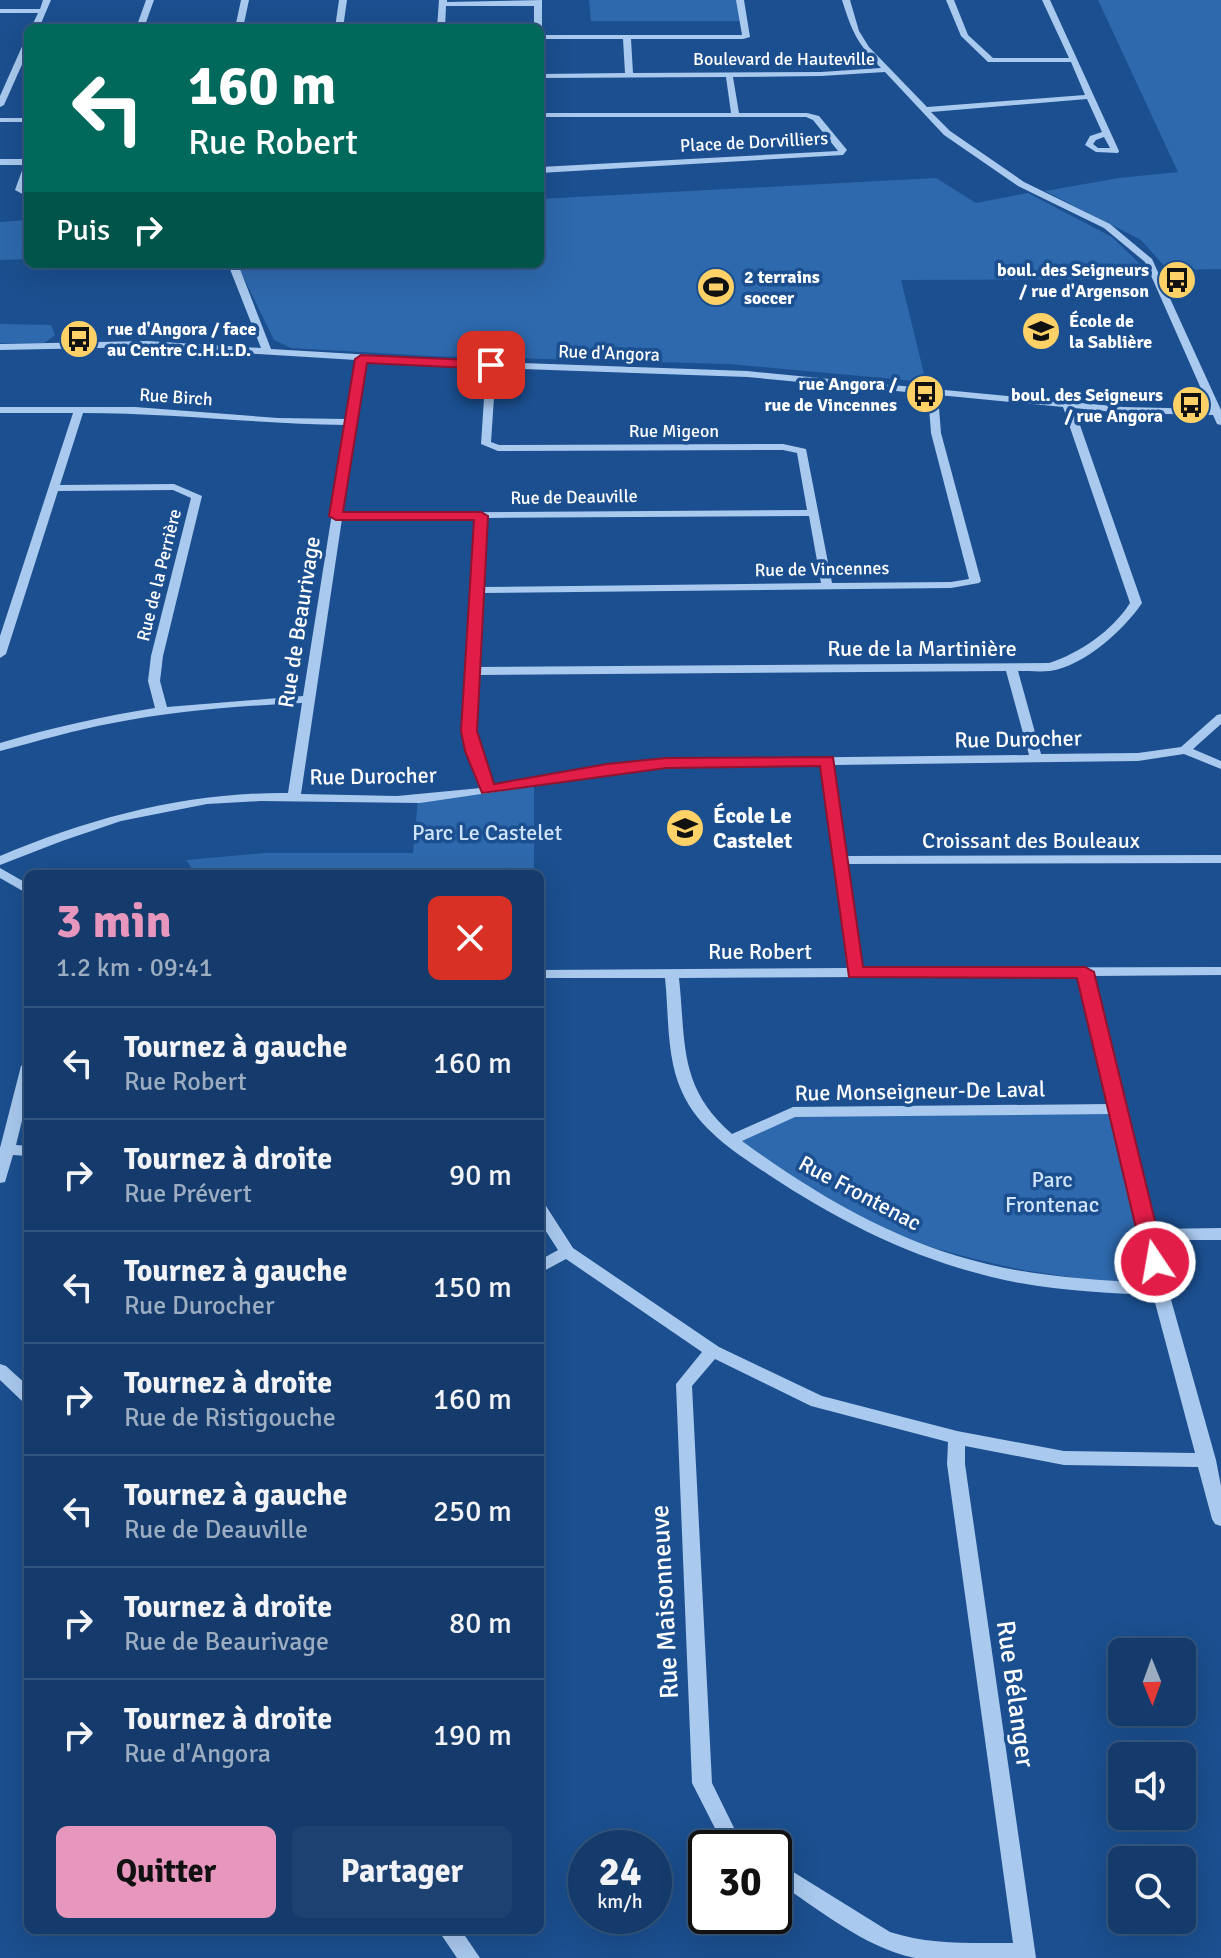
<!DOCTYPE html>
<html lang="fr">
<meta charset="utf-8">
<style>
:root{--surface:#143b6b;--page:#1d4271;--text:#f1f3f6;--muted:#9dadc1;--line:#33557e;--accent:#e797bd}
body{margin:0;font-family:Signika,sans-serif;background:var(--page);color:var(--text);height:100vh;display:flex;flex-direction:column;font-size:30px;white-space:nowrap}
*{box-sizing:border-box;margin:0}
p{font-size:26px;color:var(--muted)}
.icon{flex:none;width:44px;height:44px;fill:none;stroke:currentColor;stroke-width:2;stroke-linecap:round;stroke-linejoin:round}
.map{position:relative;flex:1;overflow:hidden}
.panel{position:absolute;left:24px;top:870px;width:520px;height:1064px;display:flex;flex-direction:column;background:var(--surface);border-radius:12px;box-shadow:0 8px 32px #0002,0 0 0 2px var(--line)}
.panel>*{flex:none}
.guide{position:absolute;left:24px;top:24px;width:520px;height:244px;border-radius:12px;box-shadow:0 8px 32px #0002,0 0 0 2px var(--line);background:#00695c;color:#fff;overflow:hidden}
.needle{width:52px;rotate:179deg}
.controls{position:absolute;left:1108px;top:1638px;display:grid;gap:16px}
.controls a{display:grid;place-items:center;width:88px;height:88px;border-radius:12px;background:var(--surface);box-shadow:0 8px 32px #0002,0 0 0 2px var(--line);font-size:40px}
.speed{position:absolute;left:568px;top:1830px;display:flex;gap:16px;font-size:40px;font-weight:700;text-align:center}
.speed>*{display:grid;place-content:center;width:104px;height:104px;border-radius:50%;background:var(--surface);box-shadow:0 8px 32px #0002,0 0 0 2px var(--line);line-height:1}
.speed small{font-size:20px;font-weight:400}
.speed .limit{border:4px solid #111;border-radius:12px;background:#fff;color:#111}
.pin{position:absolute;display:grid;place-items:center;width:68px;height:68px;color:#fff;margin:-34px;border-radius:16px;box-shadow:0 4px 12px #0006}
.me{position:absolute;width:88px;margin:-44px;rotate:348deg;stroke-linejoin:round;filter:drop-shadow(0 0 6px #0008)}
.turn{display:flex;align-items:center;gap:28px;height:168px;padding:0 32px;font-size:36px}
.turn .icon{width:104px;height:104px;stroke-width:2.5}
.turn b{display:block;font-size:56px;line-height:68px}
.then{display:flex;align-items:center;height:76px;padding:0 32px;background:#0003;gap:16px;font-size:30px}
.round{display:grid;place-items:center;flex:none;width:84px;height:84px;border-radius:12px;background:var(--page)}
.summary{display:flex;align-items:center;justify-content:space-between;height:136px;padding:0 32px}
h1{font-size:48px;font-weight:700;line-height:60px;color:var(--accent)}
.button{display:flex;gap:16px;margin-top:auto;padding:16px 32px}
.button a{flex:1;height:92px;border-radius:12px;background:var(--accent);color:#111;font-size:32px;font-weight:700;line-height:92px;text-align:center}
.button a+a{background:var(--page);color:var(--text)}
ul{padding:0;list-style:none}
li{display:flex;align-items:center;gap:24px;height:112px;padding:0 32px;border-top:2px solid var(--line)}
li div{flex:1}
li b{display:block;font-size:30px}
li em{font-style:normal}
.map>svg:first-child{display:block}
</style>
<div class="map">
<svg width="1221" height="1958" viewBox="0 0 1221 1958">
<rect width="100%" height="100%" fill="#1b4f8f"/>
<!-- green -->
<g fill="#2e69ad">
<polygon points="589,0 740,0 744,21 591,21"/>
<polygon points="1098,0 1221,0 1221,269 1176,270 1165,267 1141,240 1045,191 1119,178 1178,172"/>
<polygon points="936,178 976,203 1028,193 1112,237 1142,266 1146,279 901,280 926,382 729,364 431,356 291,348 274,340 237,264 540,264 540,199"/>
<polygon points="28,220 28,259 0,260 0,222"/>
<polygon points="0,324 51,325 55,335 44,343 0,343"/>
<polygon points="534,782 534,874 196,874 186,860 264,853 413,853 418,799"/>
<path d="M 1116,1109 L 1160,1289 C 1111,1280 1061,1278 1014,1268 C 945,1253 872,1233 812,1195 C 786,1178 762,1159 737,1142 L 793,1112 Z"/>
</g>
<g fill="none" stroke-linecap="round" stroke-linejoin="round">
<!-- minor -->
<g fill="#a9c9ee" fill-rule="evenodd">
<polygon points="43,0 51,0 39,28 31,28 38,13 0,13 0,9 40,9"/>
<polygon points="146,0 154,0 144,28 136,28"/>
<polygon points="241,0 249,0 243,28 235,28"/>
<polygon points="339,0 347,0 343,28 335,28"/>
<polygon points="439,0 447,0 447,2 542,0 542,28 534,28 534,6 446,6 445,28 437,28"/>
<path d="M 736,0 L 744,0 L 750,37 L 743,39 L 631,39 L 633,73 L 821,72 L 881,68 C 857,43 852,32 842,0 L 850,0 L 859,31 L 869,47 L 927,107 L 1085,95 L 1071,62 L 988,62 L 961,36 L 946,0 L 954,0 L 968,35 L 993,58 L 1069,58 L 1042,0 L 1050,0 L 1119,151 L 1118,153 L 1096,152 L 1085,145 L 1090,136 L 1102,132 L 1087,99 L 931,112 L 950,131 L 1024,182 L 1110,224 L 1152,259 L 1221,410 L 1221,425 L 1217,424 L 1213,415 L 1123,413 L 1074,408 L 1142,603 C 1124,630 1084,666 1050,671 C 1040,672 1028,671 1018,671 L 1041,754 L 1138,753 L 1181,747 L 1217,715 L 1221,714 L 1221,724 L 1193,749 L 1221,761 L 1221,769 L 1184,754 L 1138,761 L 834,765 L 846,856 L 1221,855 L 1221,863 L 847,864 L 861,968 L 1221,967 L 1221,975 L 1093,976 L 1156,1229 L 1221,1228 L 1221,1240 L 1159,1240 L 1168,1289 L 1216,1460 L 1221,1486 L 1221,1526 L 1215,1524 L 1212,1519 L 1198,1467 L 1064,1465 L 965,1446 L 965,1464 L 1036,1958 L 915,1958 C 863,1947 819,1909 774,1880 L 774,1860 L 890,1932 C 930,1945 972,1943 1013,1943 L 947,1464 L 948,1442 L 811,1406 L 715,1359 L 692,1386 L 712,1783 L 737,1834 L 749,1842 L 752,1848 L 725,1848 L 692,1783 L 676,1384 L 702,1352 L 566,1259 L 540,1273 L 540,1260 L 558,1250 L 540,1222 L 540,1205 L 546,1206 L 573,1248 L 719,1347 L 822,1396 L 957,1431 L 1064,1451 L 1195,1453 L 1153,1295 C 1109,1293 1064,1291 1020,1283 C 928,1266 846,1226 769,1175 C 736,1153 699,1130 682,1092 C 666,1057 669,1015 665,978 L 540,978 L 540,970 L 847,968 L 821,765 L 666,767 L 420,803 L 261,801 L 207,804 L 121,821 L 62,841 L 0,865 L 0,856 C 93,817 187,792 288,793 L 302,703 C 239,706 175,711 113,723 C 75,730 38,741 0,751 L 0,743 C 51,728 103,716 155,708 L 148,681 L 151,656 L 191,498 L 173,490 L 58,491 L 6,654 L 0,658 L 0,636 L 73,413 L 0,413 L 0,407 L 135,407 L 278,418 L 347,419 L 356,360 L 147,347 L 0,350 L 0,344 L 147,341 L 261,348 L 228,264 L 238,264 L 271,349 L 491,362 L 747,371 L 1123,407 L 1210,409 L 1145,262 L 1104,228 L 1018,186 L 944,135 L 885,72 L 821,76 L 733,77 L 739,113 L 807,113 L 819,116 L 847,150 L 843,155 L 540,173 L 540,167 L 838,151 L 813,120 L 806,117 L 540,117 L 540,113 L 731,113 L 726,77 L 540,78 L 540,74 L 625,73 L 623,39 L 540,39 L 540,35 L 742,35 ZM 1104,137 L 1110,148 L 1098,148 L 1093,144 L 1096,140 ZM 366,360 L 486,368 L 481,444 L 498,451 L 783,450 L 797,453 L 807,510 L 343,513 ZM 496,368 L 747,377 L 928,394 L 931,433 L 969,579 L 951,582 L 832,583 L 806,449 L 783,444 L 499,445 L 491,442 ZM 938,395 L 1063,407 L 1130,603 C 1112,631 1080,653 1049,663 L 478,667 L 482,593 L 951,588 L 979,583 L 981,581 L 941,433 ZM 83,413 C 171,413 258,424 346,425 L 303,696 L 167,707 L 160,681 L 163,656 L 202,496 L 174,484 L 60,485 ZM 809,516 L 821,583 L 483,587 L 486,518 ZM 475,518 L 463,731 L 467,751 L 481,788 L 397,796 L 301,794 L 342,519 ZM 1006,671 L 1029,755 L 666,759 L 493,786 L 479,751 L 475,731 L 478,675 ZM 1079,976 L 1110,1104 L 793,1107 L 732,1134 C 678,1087 686,1043 679,978 ZM 1113,1114 L 1142,1235 L 1151,1283 C 1096,1280 1041,1277 987,1264 C 897,1243 816,1195 742,1141 L 795,1117 Z"/>
<polygon points="28,40 28,51 4,105 0,107 0,96 24,42"/>
<rect x="0" y="118" width="28" height="4"/>
<polygon points="0,159 28,159 28,176 24,189 28,191 28,197 15,190 24,165 0,165"/>
<polygon points="0,868 28,884 28,894 0,878"/>
<polygon points="28,1061 28,1096 16,1145 28,1146 28,1156 13,1155 5,1182 0,1183 0,1148 21,1066"/>
<polygon points="0,1364 6,1366 28,1386 28,1402 22,1401 0,1380"/>
<polygon points="438,1930 461,1930 480,1958 457,1958"/>
</g>
</g>
<!-- route -->
<polygon fill="#e11d48" stroke="#92132f" stroke-width="2" points="361,355 491,361 498,365 491,369 367,363 343,512 481,512 488,516 477,731 494,784 607,764 666,758 833,757 863,967 1085,967 1094,972 1165,1262 1162,1267 1147,1267 1144,1262 1077,978 849,977 820,766 666,768 482,793 465,751 461,731 474,520 336,520 329,516 355,359"/>
<!-- icons -->
<defs>
<g id="bus-disc" transform="scale(2)"><circle r="9.5" fill="#ffd166" stroke="#1b4f8f"/><path d="M-5-6H5V4H4V6H2V4H-2V6H-4V4H-5ZM-3.5-4V0h7V-4ZM-3.5 1.2v1.5H-2V1.2ZM2 1.2v1.5H3.5V1.2Z" fill="#111"/></g>
<g id="stadium-disc" transform="scale(2)"><circle r="9.5" fill="#ffd166" stroke="#1b4f8f"/><path d="M0-5a6.5 5 0 1 0 0 10a6.5 5 0 1 0 0-10ZM-3.5-1.8h7v3.6h-7Z" fill="#111"/></g>
<g id="school-disc" transform="scale(2)"><circle r="9.5" fill="#ffd166" stroke="#1b4f8f"/><path d="M0-5L7-2L0 1L-7-2ZM-4 1L0 2.5L4 1V4Q0 6-4 4Z" fill="#111"/></g>
</defs>
<g fill-rule="evenodd">
<use href="#bus-disc" x="1177" y="280"/>
<use href="#stadium-disc" x="716" y="287"/>
<use href="#school-disc" x="1041" y="331"/>
<use href="#bus-disc" x="79" y="339"/>
<use href="#bus-disc" x="925" y="394"/>
<use href="#bus-disc" x="1191" y="405"/>
<use href="#school-disc" x="685" y="828"/>
</g>
<g text-anchor="middle" dominant-baseline="central" stroke-width="7" stroke-linejoin="round" paint-order="stroke">
<!-- far-street labels -->
<g font-size="18" fill="#fff" stroke="#1b4f8f">
<text x="784" y="59">Boulevard de Hauteville</text>
<text transform="translate(754 142) rotate(-3)">Place de Dorvilliers</text>
<text transform="translate(609 353) rotate(2)">Rue d'Angora</text>
<text transform="translate(176 397) rotate(4)">Rue Birch</text>
<text x="674" y="431">Rue Migeon</text>
<text transform="translate(574 497) rotate(-1)">Rue de Deauville</text>
<text transform="translate(822 569) rotate(-1)">Rue de Vincennes</text>
<text transform="translate(159 575) rotate(-76)">Rue de la Perrière</text>
</g>
<!-- far-poi labels -->
<g font-size="18" font-weight="bold" fill="#fff" stroke="#1b4f8f" text-anchor="end">
<text x="1149" y="270">boul. des Seigneurs<tspan x="1149" dy="21">/ rue d'Argenson</tspan></text>
<text x="744" y="277" text-anchor="start">2 terrains<tspan x="744" dy="21">soccer</tspan></text>
<text x="1069" y="321" text-anchor="start">École de<tspan x="1069" dy="21">la Sablière</tspan></text>
<text x="107" y="329" text-anchor="start">rue d'Angora / face<tspan x="107" dy="21">au Centre C.H.L.D.</tspan></text>
<text x="897" y="384">rue Angora /<tspan x="897" dy="21">rue de Vincennes</tspan></text>
<text x="1163" y="395">boul. des Seigneurs<tspan x="1163" dy="21">/ rue Angora</tspan></text>
</g>
<!-- street labels -->
<g font-size="22" fill="#fff" stroke="#1b4f8f">
<text transform="translate(299 622) rotate(-81)">Rue de Beaurivage</text>
<text x="922" y="648">Rue de la Martinière</text>
<text transform="translate(1018 739) rotate(-1)">Rue Durocher</text>
<text transform="translate(373 776) rotate(-1)">Rue Durocher</text>
<text x="1031" y="840">Croissant des Bouleaux</text>
<text x="760" y="951">Rue Robert</text>
<text transform="translate(920 1091) rotate(-1)">Rue Monseigneur-De Laval</text>
<text transform="translate(860 1193) rotate(28)">Rue Frontenac</text>
</g>
<!-- poi labels -->
<g font-size="22" font-weight="bold" fill="#fff" stroke="#1b4f8f" text-anchor="start">
<text x="713" y="815">École Le<tspan x="713" dy="25">Castelet</tspan></text>
</g>
<!-- park labels -->
<g font-size="22" fill="#cfe3fa" stroke="#1b4f8f">
<text x="487" y="832">Parc Le Castelet</text>
<text x="1052" y="1179">Parc<tspan x="1052" dy="25">Frontenac</tspan></text>
</g>
<!-- near-street labels -->
<g font-size="26" fill="#fff" stroke="#1b4f8f">
<text transform="translate(665 1602) rotate(-93)">Rue Maisonneuve</text>
<text transform="translate(1015 1694) rotate(82)">Rue Bélanger</text>
</g>
</g>
</svg>
<div class="controls">
<a><svg class="needle" viewBox="-14 -14 28 28"><path d="M0-13l5 13h-10z" fill="#e53935"/><path d="M0 13l5-13h-10z" fill="#9dadc1"/></svg></a>
<a><svg class="icon" aria-label="sound" viewBox="0 0 24 24"><path d="M4 9h4l5-4v14l-5-4H4zM17 9q2 3 0 6"/></svg></a>
<a><svg class="icon" aria-label="search" viewBox="0 0 24 24"><circle cx="10" cy="10" r="6"/><path d="M15 15l6 6"/></svg></a>
</div>
<div class="speed"><div>24<small>km/h</small></div><div class="limit">30</div></div>
<div class="pin" style="left:491px;top:365px;background:#d93025"><svg class="icon" aria-label="arrive" viewBox="0 0 24 24"><path d="M6 21V4h12l-3 4 3 4H6"/></svg></div>
<svg class="me" style="left:1155px;top:1262px" viewBox="-20 -20 40 40"><circle r="17" fill="#e11d48" stroke="#fff" stroke-width="3"/><path d="M0-11L8 9 0 5-8 9z" fill="#fff"/></svg>
<div class="guide">
<div class="turn"><svg class="icon" aria-label="left" viewBox="0 0 24 24"><path d="M17 20v-9H6M10 6l-5 5 5 5"/></svg><div><b>160 m</b>Rue Robert</div></div>
<div class="then">Puis<svg class="icon" aria-label="right" viewBox="0 0 24 24"><path d="M7 20v-9h11M14 6l5 5-5 5"/></svg></div>
</div>
<section class="panel">
<div class="summary"><div><h1>3 min</h1><p>1.2 km · 09:41</p></div><a class="round" style="background:#d93025;color:#fff"><svg class="icon" aria-label="close" viewBox="0 0 24 24"><path d="M6 6l12 12M18 6L6 18"/></svg></a></div>
<ul>
<li><svg class="icon" aria-label="left" viewBox="0 0 24 24"><path d="M17 20v-9H6M10 6l-5 5 5 5"/></svg><div><b>Tournez à gauche</b><p>Rue Robert</p></div><em>160 m</em></li>
<li><svg class="icon" aria-label="right" viewBox="0 0 24 24"><path d="M7 20v-9h11M14 6l5 5-5 5"/></svg><div><b>Tournez à droite</b><p>Rue Prévert</p></div><em>90 m</em></li>
<li><svg class="icon" aria-label="left" viewBox="0 0 24 24"><path d="M17 20v-9H6M10 6l-5 5 5 5"/></svg><div><b>Tournez à gauche</b><p>Rue Durocher</p></div><em>150 m</em></li>
<li><svg class="icon" aria-label="right" viewBox="0 0 24 24"><path d="M7 20v-9h11M14 6l5 5-5 5"/></svg><div><b>Tournez à droite</b><p>Rue de Ristigouche</p></div><em>160 m</em></li>
<li><svg class="icon" aria-label="left" viewBox="0 0 24 24"><path d="M17 20v-9H6M10 6l-5 5 5 5"/></svg><div><b>Tournez à gauche</b><p>Rue de Deauville</p></div><em>250 m</em></li>
<li><svg class="icon" aria-label="right" viewBox="0 0 24 24"><path d="M7 20v-9h11M14 6l5 5-5 5"/></svg><div><b>Tournez à droite</b><p>Rue de Beaurivage</p></div><em>80 m</em></li>
<li><svg class="icon" aria-label="right" viewBox="0 0 24 24"><path d="M7 20v-9h11M14 6l5 5-5 5"/></svg><div><b>Tournez à droite</b><p>Rue d'Angora</p></div><em>190 m</em></li>
</ul>
<div class="button"><a>Quitter</a><a>Partager</a></div>
</section>
</div>
